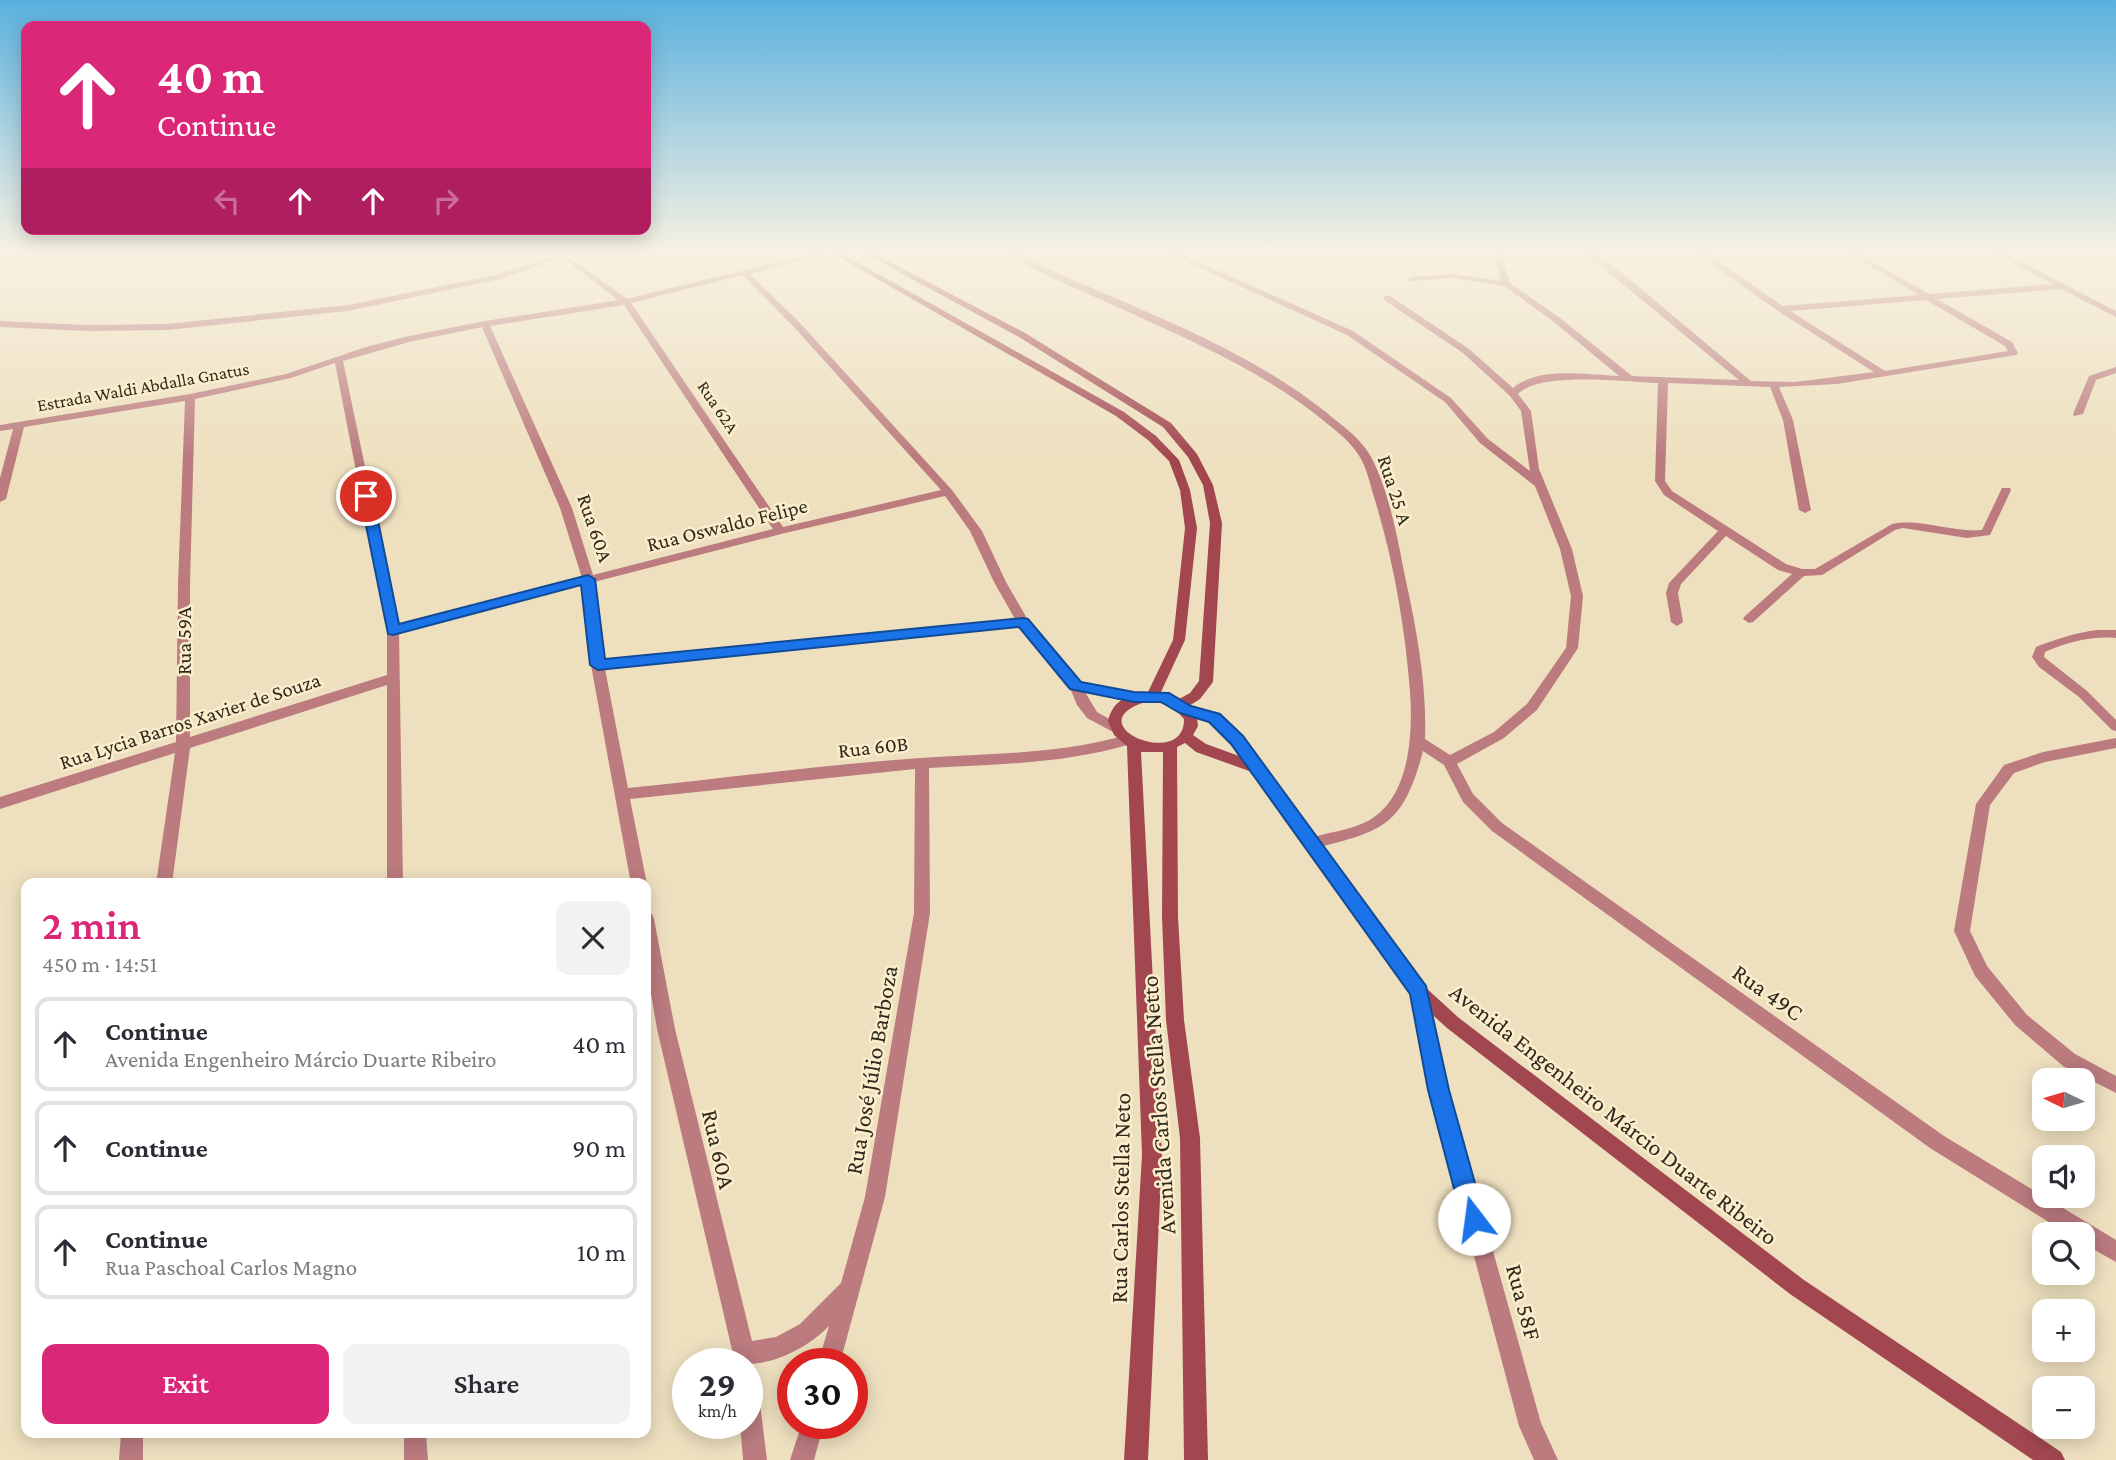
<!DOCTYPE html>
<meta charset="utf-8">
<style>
:root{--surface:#fff;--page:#f2f2f3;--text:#2b2b33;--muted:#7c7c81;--line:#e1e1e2;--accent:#db2777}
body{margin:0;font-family:"Crimson Pro",serif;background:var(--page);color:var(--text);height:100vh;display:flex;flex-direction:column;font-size:26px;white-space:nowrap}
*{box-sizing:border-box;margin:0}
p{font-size:23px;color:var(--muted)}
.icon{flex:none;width:38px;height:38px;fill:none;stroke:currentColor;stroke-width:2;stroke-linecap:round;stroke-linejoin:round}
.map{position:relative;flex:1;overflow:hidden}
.details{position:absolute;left:21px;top:878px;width:630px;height:560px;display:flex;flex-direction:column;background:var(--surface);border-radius:14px;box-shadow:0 4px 18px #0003}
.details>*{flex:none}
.top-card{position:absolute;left:21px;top:21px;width:630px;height:214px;border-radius:14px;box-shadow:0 4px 18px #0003;background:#db2777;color:#fff;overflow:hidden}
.needle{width:46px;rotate:275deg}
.controls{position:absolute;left:2032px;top:1068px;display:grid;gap:14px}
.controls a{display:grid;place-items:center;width:63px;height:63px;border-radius:14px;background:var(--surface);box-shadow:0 4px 18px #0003;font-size:35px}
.speed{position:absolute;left:672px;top:1348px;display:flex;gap:14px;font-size:35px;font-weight:700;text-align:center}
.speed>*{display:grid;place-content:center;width:91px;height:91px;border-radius:50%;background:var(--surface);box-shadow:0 4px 18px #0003;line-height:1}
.speed small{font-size:18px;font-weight:400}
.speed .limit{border:10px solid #d22;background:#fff;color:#111}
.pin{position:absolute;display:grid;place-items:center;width:60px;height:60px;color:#fff;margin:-30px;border:4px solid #fff;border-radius:50%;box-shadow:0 2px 7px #0007}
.me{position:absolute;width:77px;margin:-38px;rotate:345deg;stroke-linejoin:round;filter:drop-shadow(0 0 5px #0008)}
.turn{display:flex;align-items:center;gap:24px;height:147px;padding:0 21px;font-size:32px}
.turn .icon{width:91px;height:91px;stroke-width:2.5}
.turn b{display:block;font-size:49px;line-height:60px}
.lanes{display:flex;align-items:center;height:66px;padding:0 21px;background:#0003;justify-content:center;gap:35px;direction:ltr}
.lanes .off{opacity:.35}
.round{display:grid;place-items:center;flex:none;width:74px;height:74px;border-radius:14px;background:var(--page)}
.summary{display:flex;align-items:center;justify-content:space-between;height:119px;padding:0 21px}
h1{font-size:42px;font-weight:600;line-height:52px;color:var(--accent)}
.action{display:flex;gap:14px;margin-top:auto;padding:14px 21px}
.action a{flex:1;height:80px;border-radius:14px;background:var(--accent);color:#fff;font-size:28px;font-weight:600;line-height:80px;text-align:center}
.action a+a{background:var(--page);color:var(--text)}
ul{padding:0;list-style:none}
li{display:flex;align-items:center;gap:21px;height:94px;margin:0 14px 10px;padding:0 7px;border:4px solid var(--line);border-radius:14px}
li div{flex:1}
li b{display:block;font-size:26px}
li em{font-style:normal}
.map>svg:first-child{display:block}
</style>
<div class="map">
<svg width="2116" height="1460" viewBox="0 0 2116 1460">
<rect width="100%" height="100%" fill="#eee0bf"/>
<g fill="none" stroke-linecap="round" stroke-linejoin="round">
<!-- lane -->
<g fill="#bb7b7f" fill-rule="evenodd">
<polygon points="564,254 629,300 629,304 623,304 562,257 560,256"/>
<path d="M 2097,630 L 2116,630 L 2116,638 C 2091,636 2068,642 2045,652 L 2044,657 L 2087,691 L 2116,720 L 2116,731 L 2112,730 L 2079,697 L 2039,667 L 2032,657 L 2036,647 C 2056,639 2075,633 2097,630 Z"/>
</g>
<!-- street -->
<g fill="#bb7b7f" fill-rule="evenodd">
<polygon points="565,253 576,253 500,279 348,311 167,330 88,331 0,327 0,321 88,325 167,324 348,305 495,275"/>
<path d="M 815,253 L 827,253 L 750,274 L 799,322 L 952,490 L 982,531 L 1006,582 L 1028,620 L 1080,682 L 1134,692 L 1141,697 L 1134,702 L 1085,692 L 1097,712 L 1120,725 L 1122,728 L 1115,733 L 1087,718 L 1077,705 L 1070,688 L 1020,626 L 605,669 L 628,788 C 726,778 823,765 920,758 C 991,753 1056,755 1126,735 L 1133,740 L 1131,744 C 1064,764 998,764 929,768 L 930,913 L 885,1197 L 840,1363 L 818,1363 L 829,1326 C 808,1348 766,1370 736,1362 L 733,1354 L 657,1029 L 646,964 L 646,912 L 652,914 L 654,919 L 675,1029 L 752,1341 L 776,1337 L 800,1324 L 841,1283 L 865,1197 L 914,913 L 915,769 L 630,799 L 647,884 L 646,886 L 646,884 L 631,884 L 591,665 L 583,585 L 399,632 L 403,884 L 387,884 L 387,685 L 190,748 L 172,884 L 156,884 L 175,753 L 0,809 L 0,797 L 176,742 L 178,584 L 185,401 L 24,427 L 6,499 L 0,502 L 0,478 L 13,429 L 0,431 L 0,425 L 190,394 L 286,374 L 366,347 L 409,336 L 485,321 L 626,299 ZM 743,275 L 793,326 L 941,490 L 783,527 L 631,303 ZM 624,305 L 773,529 L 593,575 L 572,508 L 490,326 ZM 482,327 L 560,508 L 582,578 L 398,625 L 343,361 L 409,342 ZM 335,363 L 387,630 L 387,675 L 190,737 L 190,584 L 195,399 L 291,378 ZM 945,496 L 970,531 L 994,582 L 1015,619 L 604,660 L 594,582 L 781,534 Z"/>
<path d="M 1006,253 L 1015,253 C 1119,304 1236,340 1327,413 C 1340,424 1356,435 1366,449 C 1388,481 1398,542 1406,581 C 1417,632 1427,686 1425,739 L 1450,755 L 1494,732 L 1527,704 L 1566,648 L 1571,596 L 1560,549 L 1535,486 L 1480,443 L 1445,402 L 1347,335 L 1168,253 L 1178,253 L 1353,331 L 1451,398 L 1488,439 L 1530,471 L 1521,411 L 1510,396 L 1463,353 L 1384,300 L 1384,296 L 1390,296 L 1469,349 L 1513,388 C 1539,366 1587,375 1619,376 L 1554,322 L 1504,286 L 1453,278 L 1412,281 L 1409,281 L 1409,277 L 1453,274 L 1501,281 L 1495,262 L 1495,253 L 1503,253 L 1503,262 L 1510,283 L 1560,318 L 1632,376 L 1739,380 L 1585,253 L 1594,253 L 1622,273 L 1751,381 L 1795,382 L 1874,372 L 1778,311 L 1697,253 L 1706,253 L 1783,306 L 1919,295 L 1848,253 L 1857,253 L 1929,294 L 2053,284 L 1995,253 L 2004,253 L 2116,311 L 2116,317 L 2061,289 L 1937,299 L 2012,342 L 2018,353 L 2016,355 L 1837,384 L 1779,387 L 1793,420 L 1811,510 L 1805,513 L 1799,510 L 1783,420 L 1770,387 L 1668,383 L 1665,481 L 1672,491 L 1786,564 L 1802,569 L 1815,569 L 1892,524 C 1922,518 1952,533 1982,530 L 2002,488 L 2010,488 L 2011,490 L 1990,535 L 1967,538 L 1903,528 L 1895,530 L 1822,575 L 1804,576 L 1753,622 L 1749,623 L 1743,619 L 1745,616 L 1792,574 L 1778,570 L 1726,536 L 1681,584 L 1678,593 L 1683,622 L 1677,626 L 1671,622 L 1666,593 L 1669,583 L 1718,531 L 1664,495 L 1655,481 L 1658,383 C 1626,382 1540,371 1518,394 L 1531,411 L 1539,469 L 1572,549 L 1583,596 L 1578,648 L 1537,710 L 1504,738 L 1457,764 L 1473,794 L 1502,823 L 1944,1136 L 2116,1240 L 2116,1262 L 2082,1243 L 2082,1234 L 2068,1234 L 1930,1148 L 1492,831 L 1463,802 L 1444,765 L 1423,751 C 1403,827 1383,831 1312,849 L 1307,847 L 1304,843 L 1307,839 C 1327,832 1349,831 1368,821 C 1410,798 1413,734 1410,692 C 1405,626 1393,557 1373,494 C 1369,479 1365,462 1355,450 C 1347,439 1335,430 1324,421 C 1268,375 1201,345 1135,315 C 1103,300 1070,287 1038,271 C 1028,265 1015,260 1006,253 ZM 1926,300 L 2005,346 L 2008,351 L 1885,371 L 1790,311 Z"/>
<polygon points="2116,367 2116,373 2096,380 2083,414 2074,416 2073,414 2089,376"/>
<polygon points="2116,738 2116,748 2045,762 2014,773 1990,805 1970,931 1987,966 2027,1015 2075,1054 2116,1076 2116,1093 2063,1066 2015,1025 1975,976 1954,931 1976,804 2004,765 2043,752"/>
<polygon points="1419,985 1425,987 1428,992 1448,1090 1541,1423 1558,1460 1534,1460 1519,1426 1430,1090 1410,992 1413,987"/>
<polygon points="747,1376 755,1379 758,1387 767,1460 743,1460 740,1423 747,1423"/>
<polygon points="802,1423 824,1423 814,1460 790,1460"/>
<polygon points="121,1433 143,1433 143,1460 119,1460"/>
<polygon points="404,1433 426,1433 428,1460 404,1460"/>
</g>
<!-- secondary -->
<path fill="#a24750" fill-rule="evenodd" d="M 832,253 L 841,253 L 1124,412 L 1156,436 L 1179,460 L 1190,490 L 1197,528 L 1185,640 L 1161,692 L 1179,699 L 1190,693 L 1199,681 L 1210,523 L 1203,485 L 1188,457 L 1163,427 L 1019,337 L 864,253 L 873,253 L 1025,333 L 1171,423 L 1197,454 L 1213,485 L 1222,523 L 1213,682 L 1200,699 L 1189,706 L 1220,715 L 1242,736 L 1425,987 L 1459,1018 L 1804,1280 L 2061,1452 L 2065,1460 L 2033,1460 L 1790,1294 L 1447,1028 L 1413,997 L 1252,772 L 1196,752 L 1185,743 L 1177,747 L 1178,917 L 1184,1020 L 1200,1138 L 1208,1460 L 1184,1460 L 1180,1138 L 1166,1020 L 1162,917 L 1163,752 L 1141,752 L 1162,1155 L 1148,1460 L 1124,1460 L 1142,1155 L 1127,746 L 1114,735 L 1108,721 C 1114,698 1127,697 1148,692 L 1173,640 L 1185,528 L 1180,490 L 1169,461 L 1148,440 L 1116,416 ZM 1153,700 L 1175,709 L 1184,719 C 1185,773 1067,721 1153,700 ZM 1197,718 L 1210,721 L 1242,757 L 1206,744 L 1193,735 L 1198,726 Z"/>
</g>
<!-- sky -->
<linearGradient id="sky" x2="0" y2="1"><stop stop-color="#5ab1de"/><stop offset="0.55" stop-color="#f7f1e2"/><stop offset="1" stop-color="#f7f1e2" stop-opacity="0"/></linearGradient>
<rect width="2116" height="457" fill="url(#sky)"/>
<!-- route -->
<polygon fill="#1a73e8" stroke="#114b97" stroke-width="2" points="366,492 373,496 399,624 588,575 595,579 605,659 1023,618 1028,619 1081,682 1134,692 1169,693 1191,706 1220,714 1243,736 1426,986 1449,1090 1485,1219 1482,1228 1474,1231 1466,1228 1462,1219 1428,1090 1410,994 1231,744 1209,722 1180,713 1161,702 1134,702 1070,689 1019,627 598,670 590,665 581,585 393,635 388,634 360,496"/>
<g text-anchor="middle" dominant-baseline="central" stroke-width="5" stroke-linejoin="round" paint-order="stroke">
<!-- far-street labels -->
<g font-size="18" fill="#2f2a1d" stroke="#fcedcc">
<text transform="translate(143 387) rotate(-10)">Estrada Waldi Abdalla Gnatus</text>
<text transform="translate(718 407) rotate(56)">Rua 62A</text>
</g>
<!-- street labels -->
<g font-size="21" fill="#2f2a1d" stroke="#fcedcc">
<text transform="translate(1395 490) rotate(72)">Rua 25 A</text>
<text transform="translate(727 525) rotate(-14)">Rua Oswaldo Felipe</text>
<text transform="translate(595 528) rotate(71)">Rua 60A</text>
<text transform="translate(184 641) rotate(-90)">Rua 59A</text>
<text transform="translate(190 721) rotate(-18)">Rua Lycia Barros Xavier de Souza</text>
<text transform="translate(873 747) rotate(-6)">Rua 60B</text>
</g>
<!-- near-street labels -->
<g font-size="24" fill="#2f2a1d" stroke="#fcedcc">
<text transform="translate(1768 992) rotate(35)">Rua 49C</text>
<text transform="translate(871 1070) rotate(-80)">Rua José Júlio Barboza</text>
<text transform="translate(1158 1105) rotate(-94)">Avenida Carlos Stella Netto</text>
<text transform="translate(1614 1114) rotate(38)">Avenida Engenheiro Márcio Duarte Ribeiro</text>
<text transform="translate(719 1149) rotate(77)">Rua 60A</text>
<text transform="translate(1120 1198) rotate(-89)">Rua Carlos Stella Neto</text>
<text transform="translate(1524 1302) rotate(75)">Rua 58F</text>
</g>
</g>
</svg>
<div class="controls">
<a><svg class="needle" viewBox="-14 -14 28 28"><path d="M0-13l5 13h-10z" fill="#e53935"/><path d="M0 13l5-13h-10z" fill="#7c7c81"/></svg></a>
<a><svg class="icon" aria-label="sound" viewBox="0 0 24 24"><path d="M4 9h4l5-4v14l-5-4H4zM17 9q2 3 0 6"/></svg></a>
<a><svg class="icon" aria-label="search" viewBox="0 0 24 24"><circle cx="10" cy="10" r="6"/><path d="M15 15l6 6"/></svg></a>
<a>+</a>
<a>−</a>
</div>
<div class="speed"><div>29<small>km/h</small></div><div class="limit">30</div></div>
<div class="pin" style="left:366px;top:496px;background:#d93025"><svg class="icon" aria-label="arrive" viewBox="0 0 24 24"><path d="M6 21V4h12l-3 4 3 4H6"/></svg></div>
<svg class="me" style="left:1474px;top:1219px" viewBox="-20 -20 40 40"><circle r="19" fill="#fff"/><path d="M0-13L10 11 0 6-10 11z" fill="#1a73e8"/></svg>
<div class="top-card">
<div class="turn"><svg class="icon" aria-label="ahead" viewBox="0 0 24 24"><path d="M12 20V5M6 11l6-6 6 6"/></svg><div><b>40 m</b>Continue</div></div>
<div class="lanes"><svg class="icon off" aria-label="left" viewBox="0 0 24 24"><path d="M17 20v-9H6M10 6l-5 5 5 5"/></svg><svg class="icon" aria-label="ahead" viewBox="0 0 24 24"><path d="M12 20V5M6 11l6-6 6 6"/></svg><svg class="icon" aria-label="ahead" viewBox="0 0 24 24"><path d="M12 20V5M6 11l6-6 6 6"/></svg><svg class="icon off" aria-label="right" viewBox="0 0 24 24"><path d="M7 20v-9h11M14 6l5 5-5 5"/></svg></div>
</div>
<section class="details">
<div class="summary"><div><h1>2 min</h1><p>450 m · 14:51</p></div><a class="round"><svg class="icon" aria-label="close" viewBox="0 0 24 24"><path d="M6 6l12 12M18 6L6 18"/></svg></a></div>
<ul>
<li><svg class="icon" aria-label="ahead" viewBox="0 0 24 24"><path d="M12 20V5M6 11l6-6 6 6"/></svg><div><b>Continue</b><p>Avenida Engenheiro Márcio Duarte Ribeiro</p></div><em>40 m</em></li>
<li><svg class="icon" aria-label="ahead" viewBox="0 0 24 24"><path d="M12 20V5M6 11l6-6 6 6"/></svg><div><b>Continue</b></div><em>90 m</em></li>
<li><svg class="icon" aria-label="ahead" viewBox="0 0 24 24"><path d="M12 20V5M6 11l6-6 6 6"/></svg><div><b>Continue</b><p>Rua Paschoal Carlos Magno</p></div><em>10 m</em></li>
</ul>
<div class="action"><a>Exit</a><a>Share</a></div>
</section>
</div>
